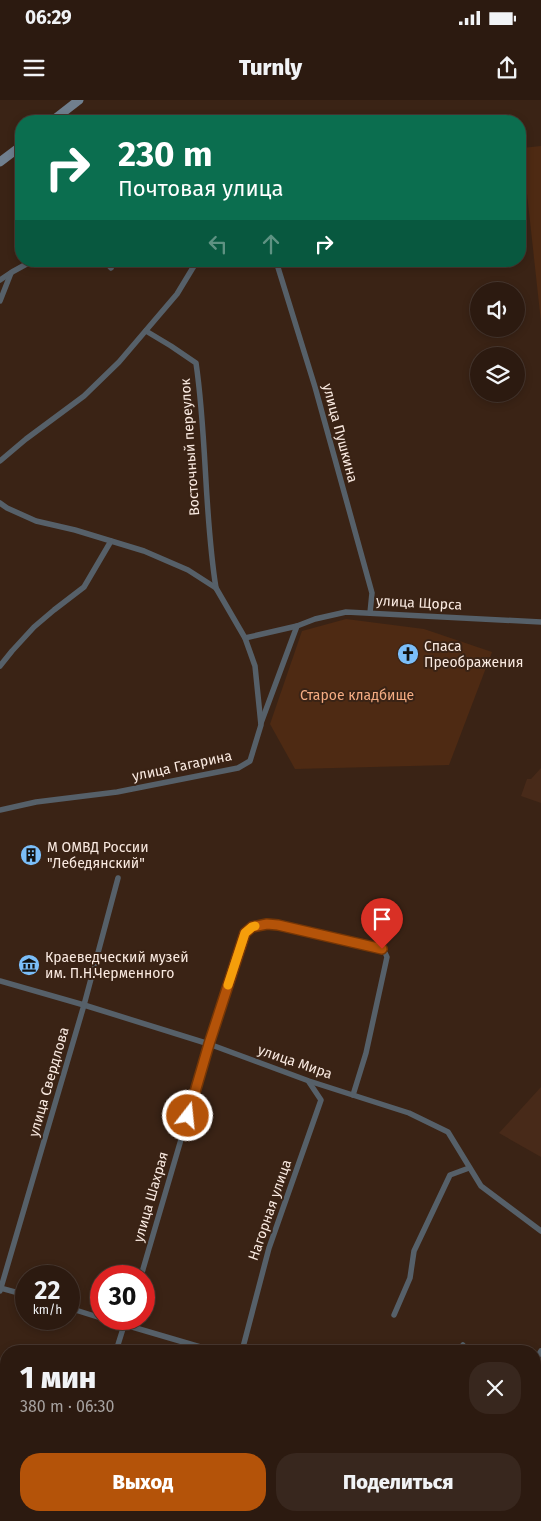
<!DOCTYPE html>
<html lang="ru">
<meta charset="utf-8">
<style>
:root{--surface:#2c1a10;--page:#38271e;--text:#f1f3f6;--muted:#a6a19f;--line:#483830;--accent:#b45309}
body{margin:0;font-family:"Fira Sans",sans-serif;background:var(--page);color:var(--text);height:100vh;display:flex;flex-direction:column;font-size:19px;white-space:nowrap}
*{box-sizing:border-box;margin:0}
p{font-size:16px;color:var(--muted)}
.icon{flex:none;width:28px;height:28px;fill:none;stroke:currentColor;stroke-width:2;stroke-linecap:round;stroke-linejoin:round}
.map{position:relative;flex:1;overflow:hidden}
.details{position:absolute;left:0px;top:1245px;width:541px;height:176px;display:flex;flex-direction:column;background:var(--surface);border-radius:20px 20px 0 0;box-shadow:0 2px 8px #0003,0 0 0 1px var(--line)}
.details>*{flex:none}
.guide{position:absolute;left:15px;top:15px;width:511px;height:152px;border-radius:20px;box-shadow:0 2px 8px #0003,0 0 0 1px var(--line);background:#0b6e4f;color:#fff;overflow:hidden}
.tools{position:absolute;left:470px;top:182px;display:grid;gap:10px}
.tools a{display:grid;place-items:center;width:55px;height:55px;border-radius:50%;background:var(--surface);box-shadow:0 2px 8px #0003,0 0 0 1px var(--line);font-size:25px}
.speed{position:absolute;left:15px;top:1165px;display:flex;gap:10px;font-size:25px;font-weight:700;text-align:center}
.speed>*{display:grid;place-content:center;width:65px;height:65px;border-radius:50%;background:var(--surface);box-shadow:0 2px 8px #0003,0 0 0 1px var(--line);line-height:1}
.speed small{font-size:12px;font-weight:400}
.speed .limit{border:8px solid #d22;background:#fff;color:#111}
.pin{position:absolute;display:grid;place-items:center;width:42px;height:42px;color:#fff;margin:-51px -21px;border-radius:50% 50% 50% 0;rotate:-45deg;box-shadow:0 0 5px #0007}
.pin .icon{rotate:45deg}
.me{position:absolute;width:55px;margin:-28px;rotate:16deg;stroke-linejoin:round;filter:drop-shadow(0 0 4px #0008)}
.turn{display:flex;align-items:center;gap:18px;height:105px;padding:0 20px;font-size:22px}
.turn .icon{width:65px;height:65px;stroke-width:2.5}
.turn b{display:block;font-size:35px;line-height:42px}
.lanes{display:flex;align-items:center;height:48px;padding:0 20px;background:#0003;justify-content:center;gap:25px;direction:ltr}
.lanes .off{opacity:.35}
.round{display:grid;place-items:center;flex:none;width:52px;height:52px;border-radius:20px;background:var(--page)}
.overview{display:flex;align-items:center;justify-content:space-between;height:85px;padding:0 20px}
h1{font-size:30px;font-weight:800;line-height:38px}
.action{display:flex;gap:10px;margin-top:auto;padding:10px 20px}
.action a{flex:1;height:58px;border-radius:20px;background:var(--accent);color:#fff;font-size:20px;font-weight:800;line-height:58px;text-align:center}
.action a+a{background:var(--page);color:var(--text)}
.status{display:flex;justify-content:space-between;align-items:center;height:35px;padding:0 25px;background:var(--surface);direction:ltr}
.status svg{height:14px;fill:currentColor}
header{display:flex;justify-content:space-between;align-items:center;height:65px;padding:0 20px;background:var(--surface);font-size:22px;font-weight:800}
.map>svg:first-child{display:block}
</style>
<div class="status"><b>06:29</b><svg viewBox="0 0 49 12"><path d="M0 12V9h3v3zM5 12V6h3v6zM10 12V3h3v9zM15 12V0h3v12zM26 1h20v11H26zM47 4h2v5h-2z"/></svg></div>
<header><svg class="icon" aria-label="menu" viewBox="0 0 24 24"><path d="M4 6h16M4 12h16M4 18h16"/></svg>Turnly<svg class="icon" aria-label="share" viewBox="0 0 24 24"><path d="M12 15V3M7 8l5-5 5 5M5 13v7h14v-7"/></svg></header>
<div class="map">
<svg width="541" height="1421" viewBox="0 0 541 1421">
<rect width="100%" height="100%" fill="#3a2315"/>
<!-- built -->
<g fill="#482a19">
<polygon points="541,668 541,703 521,696 527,679 531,679"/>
<polygon points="541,987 541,1057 499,1033"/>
<polygon points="0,1405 6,1407 6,1415 24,1415 22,1421 15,1421 0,1417"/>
</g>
<!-- green -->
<g fill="#4e2a13">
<polygon points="541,46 541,222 522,48"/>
<polygon points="346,519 424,529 492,552 449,665 295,669 270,624 302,531"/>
<polygon points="6,1265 6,1392 0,1390 0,1270"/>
</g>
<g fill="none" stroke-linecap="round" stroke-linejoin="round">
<!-- minor -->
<g stroke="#566069" stroke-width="5.5">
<polyline points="13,52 21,61"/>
<polyline points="105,161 111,168"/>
<polyline points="276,161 315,287 372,493 370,513"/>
<polyline points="0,180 12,172 32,161"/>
<polyline points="0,201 11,173"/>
<path d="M 146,231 L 171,246 L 196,263 C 207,337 204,414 216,488"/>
<polyline points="0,361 26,339 84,296 119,262 177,194 197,161"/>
<polyline points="0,403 7,408 36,421 75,430 144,451 188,470 216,488 245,538 255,566 261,625 250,661 238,668 117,692 36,702 0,710"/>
<polyline points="245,538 297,526 315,519 346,512 541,522"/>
<polyline points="0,566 12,551 34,527 54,510 84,487 111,441"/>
<polyline points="261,623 297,526"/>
<polyline points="0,881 84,905 209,944 309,981 409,1013 448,1032 481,1086 541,1131"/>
<path d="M 141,1176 L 209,944 L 245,833 L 252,827 L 267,824 L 278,825 L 376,848 C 382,849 385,851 387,857 L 366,953 L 353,995"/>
<polyline points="0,1188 26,1195"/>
<polyline points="0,1191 84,905 118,778"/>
<polyline points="69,1208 101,1218"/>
<polyline points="394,1215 410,1178 414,1151 450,1075 469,1068"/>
<polyline points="105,1219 214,1251"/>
<polyline points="116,1251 126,1219"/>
<polyline points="242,1251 269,1148 321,1000 309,982"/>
<polyline points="458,1251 463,1245"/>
<polyline points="535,1261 541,1251"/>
<polyline points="67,1421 69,1415"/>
<polyline points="170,1421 173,1415"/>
<polyline points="251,1421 258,1415"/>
<polyline points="446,1421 449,1415"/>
<polyline points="532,1421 541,1408"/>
</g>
<!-- secondary -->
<g stroke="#707f8e" stroke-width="9">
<polyline points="52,21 79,0"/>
<polyline points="0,62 21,46"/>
</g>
</g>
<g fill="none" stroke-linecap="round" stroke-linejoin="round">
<!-- route casing -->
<g stroke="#753606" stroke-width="12">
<polyline id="route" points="188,1016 209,944 245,833 252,827 267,824 278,825 382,849"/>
</g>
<!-- route -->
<use href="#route" stroke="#b45309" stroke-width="9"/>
<!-- slow -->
<polyline stroke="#f59e0b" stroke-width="9" points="228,885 245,833 252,827 255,826"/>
</g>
<!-- icons -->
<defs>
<g id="church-disc" transform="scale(1.125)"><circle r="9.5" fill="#7bbef9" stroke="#3a2315"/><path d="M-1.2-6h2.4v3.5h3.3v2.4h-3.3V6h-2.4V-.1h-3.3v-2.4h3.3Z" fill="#111"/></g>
<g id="building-disc" transform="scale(1.125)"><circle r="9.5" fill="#7bbef9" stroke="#3a2315"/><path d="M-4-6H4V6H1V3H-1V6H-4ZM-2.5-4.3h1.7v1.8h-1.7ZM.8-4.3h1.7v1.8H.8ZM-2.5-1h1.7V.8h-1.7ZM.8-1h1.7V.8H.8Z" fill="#111"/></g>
<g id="museum-disc" transform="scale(1.125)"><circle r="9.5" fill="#7bbef9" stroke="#3a2315"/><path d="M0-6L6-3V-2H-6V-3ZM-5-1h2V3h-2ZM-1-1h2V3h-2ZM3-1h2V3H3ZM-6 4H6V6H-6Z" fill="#111"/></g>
</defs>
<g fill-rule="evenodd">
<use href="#church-disc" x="408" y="554"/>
<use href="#building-disc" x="31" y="755"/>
<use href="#museum-disc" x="29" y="865"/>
</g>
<g text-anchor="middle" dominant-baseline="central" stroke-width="4" stroke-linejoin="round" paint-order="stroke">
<!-- street labels -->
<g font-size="14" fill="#faeae1" stroke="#3a2315">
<text transform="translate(340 333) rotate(75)">улица Пушкина</text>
<text transform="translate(190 347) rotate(-94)">Восточный переулок</text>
<text transform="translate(419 503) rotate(3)">улица Щорса</text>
<text transform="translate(182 666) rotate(-12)">улица Гагарина</text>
<text transform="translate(295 962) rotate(19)">улица Мира</text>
<text transform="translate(49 982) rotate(-74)">улица Свердлова</text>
<text transform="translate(151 1097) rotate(-74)">улица Шахрая</text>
<text transform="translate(270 1110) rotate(-71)">Нагорная улица</text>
</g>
<!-- poi labels -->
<g font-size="14" fill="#faeae1" stroke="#3a2315" text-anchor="start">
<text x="424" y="546">Спаса<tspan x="424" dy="16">Преображения</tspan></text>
<text x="47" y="747">М ОМВД России<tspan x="47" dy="16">"Лебедянский"</tspan></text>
<text x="45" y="857">Краеведческий музей<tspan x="45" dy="16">им. П.Н.Черменного</tspan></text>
</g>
<!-- park labels -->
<g font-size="14" fill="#f4ac83" stroke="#3a2315">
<text x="357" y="595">Старое кладбище</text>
</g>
</g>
</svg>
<div class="tools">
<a><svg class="icon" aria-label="sound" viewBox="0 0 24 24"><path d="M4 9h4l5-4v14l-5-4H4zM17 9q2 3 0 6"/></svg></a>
<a><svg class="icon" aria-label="layers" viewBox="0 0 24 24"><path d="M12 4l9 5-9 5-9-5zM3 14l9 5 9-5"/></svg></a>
</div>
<div class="speed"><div>22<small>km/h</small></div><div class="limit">30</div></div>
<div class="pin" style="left:382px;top:849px;background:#d93025"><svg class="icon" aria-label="arrive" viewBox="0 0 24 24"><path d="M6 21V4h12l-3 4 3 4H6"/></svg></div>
<svg class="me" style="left:188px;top:1016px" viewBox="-20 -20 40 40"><circle r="17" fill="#b45309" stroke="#fff" stroke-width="3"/><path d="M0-11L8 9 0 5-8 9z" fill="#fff"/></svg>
<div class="guide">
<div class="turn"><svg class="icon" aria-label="right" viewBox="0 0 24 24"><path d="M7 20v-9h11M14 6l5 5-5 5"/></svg><div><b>230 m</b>Почтовая улица</div></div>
<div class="lanes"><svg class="icon off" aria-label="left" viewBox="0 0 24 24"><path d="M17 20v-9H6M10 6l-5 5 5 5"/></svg><svg class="icon off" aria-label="ahead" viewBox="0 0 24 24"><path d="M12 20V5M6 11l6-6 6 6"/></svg><svg class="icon" aria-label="right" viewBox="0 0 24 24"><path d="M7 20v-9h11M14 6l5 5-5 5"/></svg></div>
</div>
<section class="details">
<div class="overview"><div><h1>1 мин</h1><p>380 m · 06:30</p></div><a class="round"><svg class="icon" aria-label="close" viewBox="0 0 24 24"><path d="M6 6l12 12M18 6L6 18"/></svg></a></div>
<div class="action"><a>Выход</a><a>Поделиться</a></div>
</section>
</div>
